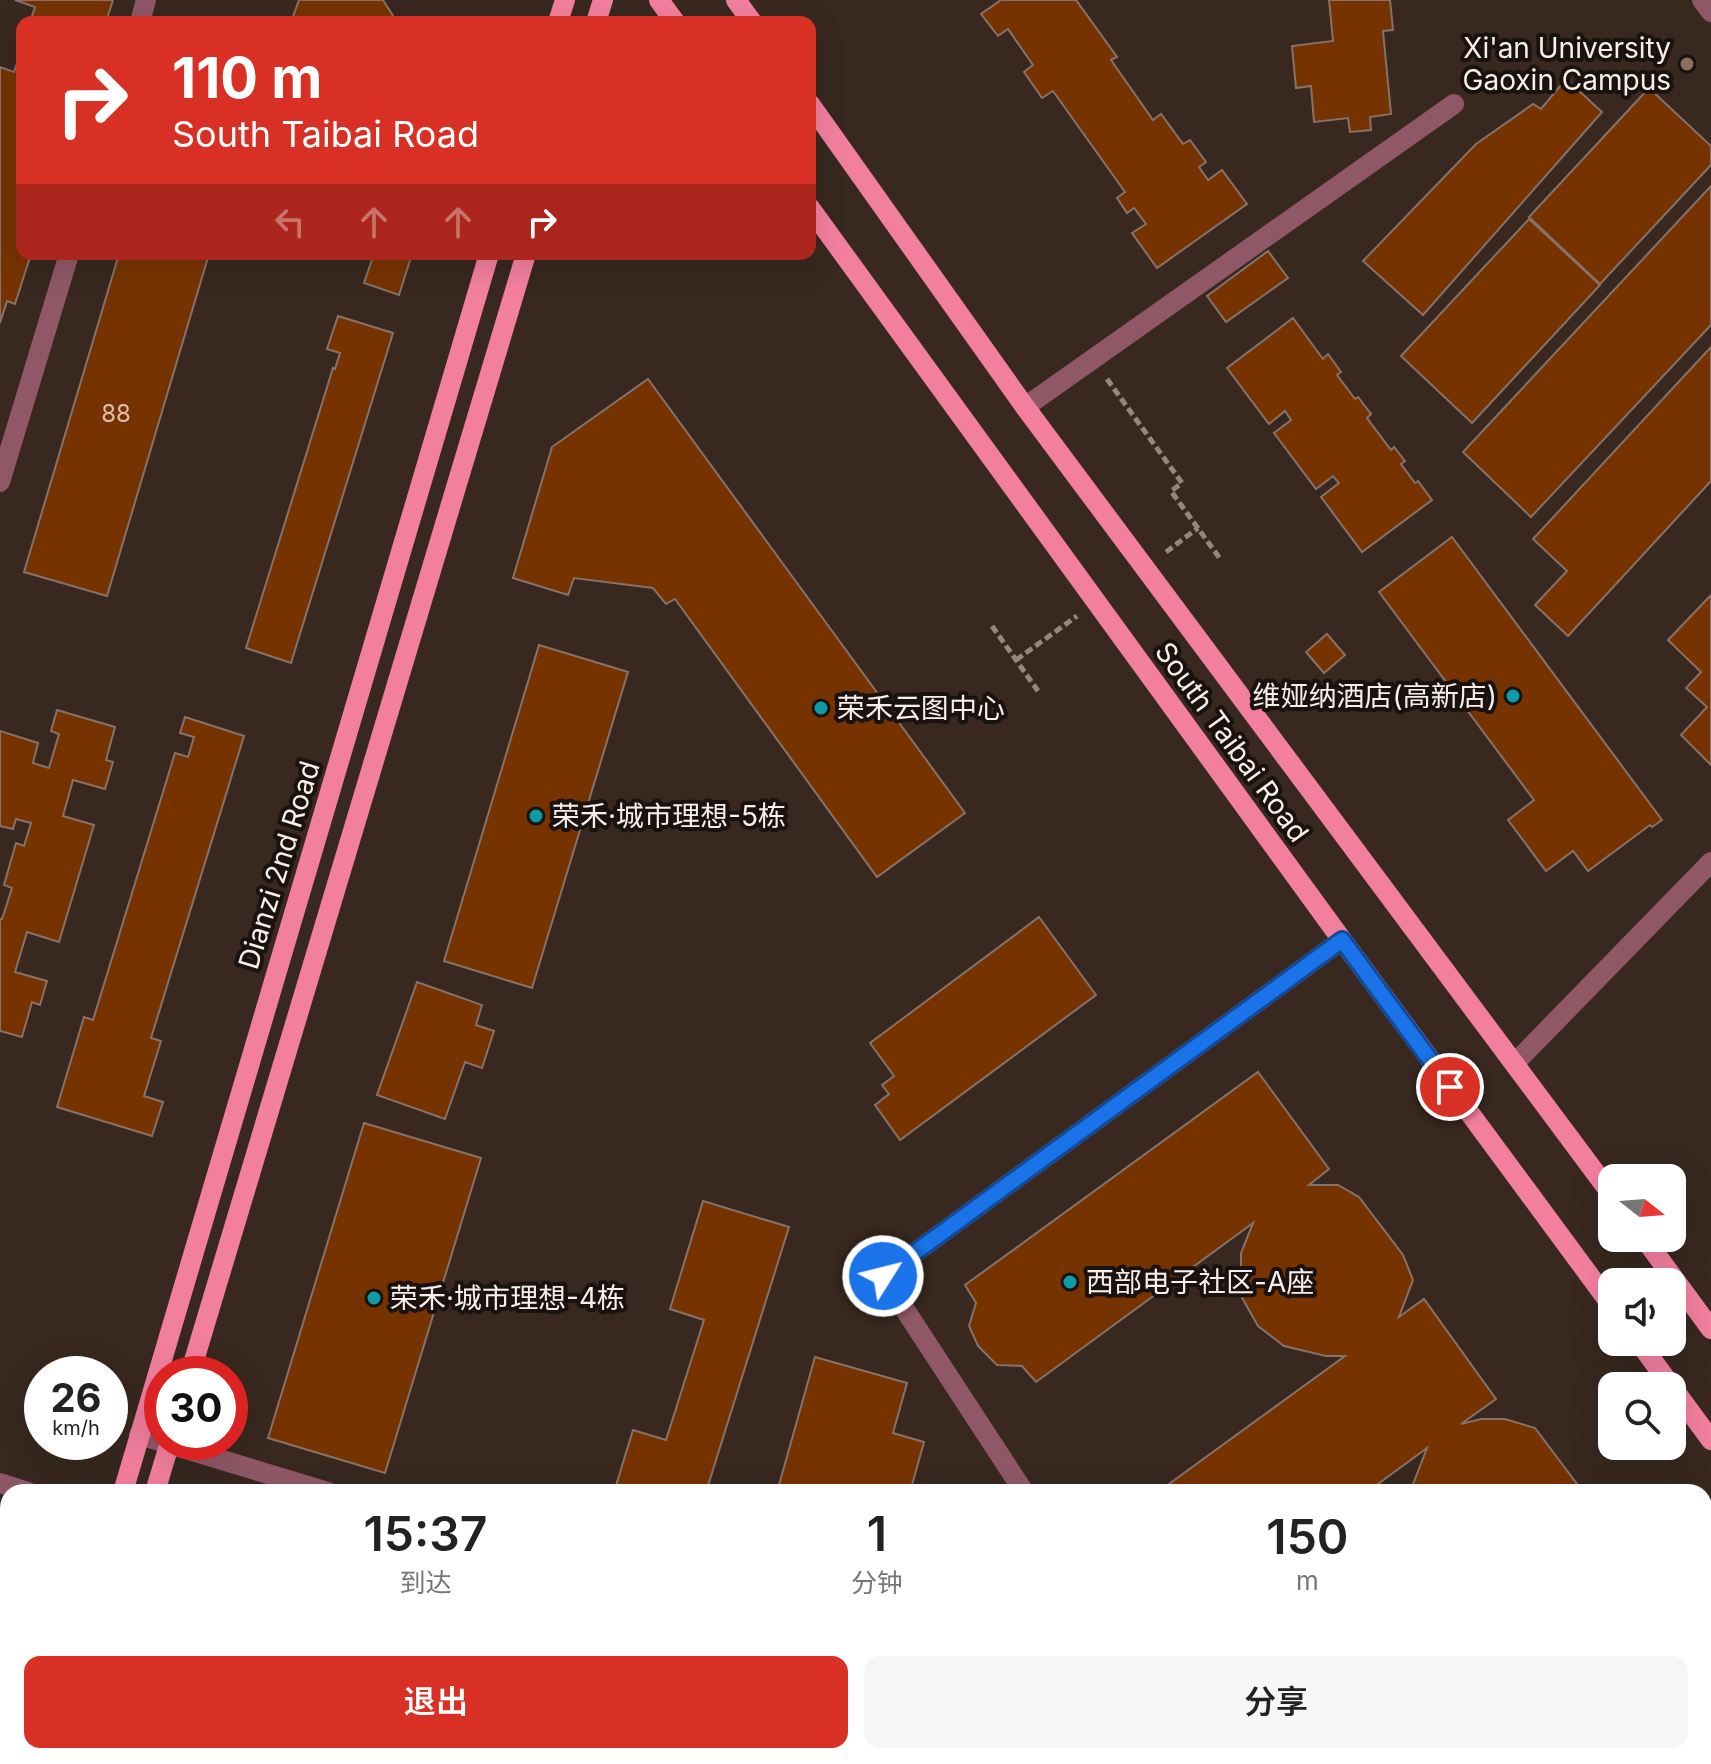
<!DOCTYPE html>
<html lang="zh">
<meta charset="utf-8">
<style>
:root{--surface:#fff;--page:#f6f6f6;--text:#222;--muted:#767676;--accent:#d93025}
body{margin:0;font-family:Inter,"Noto Sans SC",sans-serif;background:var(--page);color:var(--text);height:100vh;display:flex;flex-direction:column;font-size:30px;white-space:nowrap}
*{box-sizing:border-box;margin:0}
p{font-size:26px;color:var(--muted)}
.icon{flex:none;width:44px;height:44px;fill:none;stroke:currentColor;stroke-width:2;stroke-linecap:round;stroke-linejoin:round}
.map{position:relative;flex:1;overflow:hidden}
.side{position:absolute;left:0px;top:1484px;width:1712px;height:280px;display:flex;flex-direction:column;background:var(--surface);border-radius:24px 24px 0 0;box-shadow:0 8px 32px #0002}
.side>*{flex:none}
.top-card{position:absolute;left:16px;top:16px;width:800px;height:244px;border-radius:16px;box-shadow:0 8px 32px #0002;background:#d93025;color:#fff;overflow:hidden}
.needle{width:52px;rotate:107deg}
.buttons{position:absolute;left:1598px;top:1164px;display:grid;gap:16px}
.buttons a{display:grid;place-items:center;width:88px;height:88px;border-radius:16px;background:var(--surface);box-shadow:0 8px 32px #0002;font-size:40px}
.speed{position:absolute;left:24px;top:1356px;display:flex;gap:16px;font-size:40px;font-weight:700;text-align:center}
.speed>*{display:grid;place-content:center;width:104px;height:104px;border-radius:50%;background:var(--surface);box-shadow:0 8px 32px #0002;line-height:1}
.speed small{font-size:20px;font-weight:400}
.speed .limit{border:12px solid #d22;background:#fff;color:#111}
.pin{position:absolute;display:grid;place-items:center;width:68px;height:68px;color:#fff;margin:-34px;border:4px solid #fff;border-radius:50%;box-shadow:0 2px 8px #0007}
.me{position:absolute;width:88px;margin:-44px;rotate:54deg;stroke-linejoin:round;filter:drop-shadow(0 0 6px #0008)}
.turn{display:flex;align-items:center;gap:28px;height:168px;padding:0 24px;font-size:36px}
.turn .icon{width:104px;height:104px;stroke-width:2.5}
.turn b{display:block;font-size:56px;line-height:68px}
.lanes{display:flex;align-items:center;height:76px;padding:0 24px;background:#0003;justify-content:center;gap:40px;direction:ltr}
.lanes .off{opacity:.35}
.eta{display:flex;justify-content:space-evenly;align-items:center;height:136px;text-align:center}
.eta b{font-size:48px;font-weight:600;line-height:56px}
.primary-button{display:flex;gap:16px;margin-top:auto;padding:16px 24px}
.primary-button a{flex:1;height:92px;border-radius:16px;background:var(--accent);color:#fff;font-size:32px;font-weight:600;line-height:92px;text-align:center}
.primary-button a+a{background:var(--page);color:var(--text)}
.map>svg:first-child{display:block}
</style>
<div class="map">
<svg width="1711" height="1764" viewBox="0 0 1711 1764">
<rect width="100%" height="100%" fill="#38281f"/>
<!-- building -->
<g fill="#763300" stroke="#857268" stroke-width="2">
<polygon points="15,0 113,0 106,22 30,22 35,7"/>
<polygon points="299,0 383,0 397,22 291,22"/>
<polygon points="1001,0 1076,0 1117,57 1111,60 1153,120 1161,114 1183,144 1190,140 1206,162 1199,167 1208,180 1222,170 1247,204 1157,268 1132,233 1146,224 1134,208 1127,213 1117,198 1125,192 1053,91 1042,98 1024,72 1033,65 1008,29 998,36 981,14"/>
<polygon points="1329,0 1390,0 1393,30 1383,31 1391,114 1370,117 1371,130 1350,132 1348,118 1314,122 1311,86 1296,88 1292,46 1333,41"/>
<polygon points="22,48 22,254 31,254 15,304 7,301 0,323 0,67 14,72"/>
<polygon points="1566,79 1602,112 1423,315 1363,261 1476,144 1533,104 1541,109"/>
<polygon points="1649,88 1711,146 1711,165 1600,284 1529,217"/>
<polygon points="1711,186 1711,325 1531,517 1463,452"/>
<polygon points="1529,219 1600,285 1472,423 1401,356"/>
<polygon points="1268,251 1288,278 1226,322 1207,296"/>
<polygon points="119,254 209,254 107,596 24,572"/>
<polygon points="374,254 412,254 399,295 364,283"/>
<polygon points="338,316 393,333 291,663 246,648 333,368 335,369 340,353 327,349"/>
<polygon points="1293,318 1323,359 1328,354 1341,372 1337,375 1355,399 1358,397 1371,414 1367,418 1391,450 1394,447 1405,461 1401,464 1415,483 1418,481 1432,500 1362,552 1321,497 1339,483 1333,476 1316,489 1274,433 1291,420 1285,411 1269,424 1227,368"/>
<polygon points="1711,347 1711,481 1568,636 1535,605 1567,571 1533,539"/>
<polygon points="648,379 965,813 877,877 675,599 666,604 653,588 574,578 568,595 513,578 552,447"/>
<polygon points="1452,537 1662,820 1652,827 1650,825 1588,871 1573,851 1546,871 1508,820 1534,800 1379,592"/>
<polygon points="1711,595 1711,765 1681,735 1707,707 1686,688 1701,672 1668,640"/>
<polygon points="1327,634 1345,655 1324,673 1306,652"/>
<polygon points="539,645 628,672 532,988 444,961"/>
<polygon points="57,710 115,727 106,760 113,762 105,789 73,780 63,816 94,825 59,942 27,932 15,972 47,981 40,1005 32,1002 22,1037 0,1031 0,919 2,919 12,888 4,885 16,843 24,846 31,823 16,819 13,829 0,826 0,731 38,743 33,763 49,768 59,734 51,731"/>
<polygon points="185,717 244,736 151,1038 161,1041 144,1096 163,1102 152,1136 57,1107 84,1017 93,1020 175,753 188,757 194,737 180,733"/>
<polygon points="1039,917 1096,995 900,1140 875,1105 889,1094 882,1085 894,1076 870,1043"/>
<polygon points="417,982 482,1005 476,1025 494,1031 482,1068 465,1062 445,1119 377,1095"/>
<polygon points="1258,1072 1329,1169 1309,1185 1338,1185 1359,1197 1403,1255 1413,1280 1399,1317 1424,1299 1496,1399 1461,1424 1481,1419 1505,1419 1535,1428 1577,1484 1579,1492 1410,1492 1427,1448 1367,1492 1158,1492 1345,1356 1326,1356 1284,1346 1258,1326 1241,1296 1241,1253 1253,1223 1036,1382 1022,1366 997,1365 978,1346 969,1326 976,1303 965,1285"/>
<polygon points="364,1123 481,1158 385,1473 268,1438"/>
<polygon points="703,1201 789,1227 706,1492 614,1492 633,1430 666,1440 704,1320 670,1309"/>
<polygon points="815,1357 907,1383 893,1433 924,1442 910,1492 777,1492"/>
<polygon points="0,1614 8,1617 8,1626 0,1654"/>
<polygon points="1704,1658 1711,1664 1711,1764 1314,1764 1308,1756 1704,1756"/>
<polygon points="221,1756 834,1756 832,1764 218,1764"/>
</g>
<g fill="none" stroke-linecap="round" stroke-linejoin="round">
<!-- path -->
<g stroke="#958780" stroke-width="5" stroke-dasharray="8 4" stroke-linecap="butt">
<polyline points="1107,379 1182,483 1171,491 1221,560"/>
<polyline points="1166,552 1198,528"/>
<polyline points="992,626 1038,691"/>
<polyline points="1016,660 1077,616"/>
</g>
<!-- minor -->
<g stroke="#905866" stroke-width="20">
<polyline points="1702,0 1711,12"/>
<polyline points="140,22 146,0"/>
<polyline points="1025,407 1454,104"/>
<polyline points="0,482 69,254"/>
<polyline points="1515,1063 1711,862"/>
<polyline points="139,1435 328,1492"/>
<polyline points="0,1483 28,1492"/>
<polyline points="1024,1492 883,1276 1342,940"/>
<polyline points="1219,1756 1225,1764"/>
<polyline points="920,1764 922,1756"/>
</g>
<!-- major -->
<g stroke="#f37f9f" stroke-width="20">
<polyline points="659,0 675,22"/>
<polyline points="736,0 752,22"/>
<polyline points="558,22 565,0"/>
<polyline points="596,22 603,0"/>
<polyline points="810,104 1025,407 1612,1195"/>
<polyline points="810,208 1342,940 1612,1306"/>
<polyline points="1644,1238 1711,1329"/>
<polyline points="1639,1342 1671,1386"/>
<polyline points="190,1374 526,254"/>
<polyline points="1672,1387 1711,1440"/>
<polyline points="123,1492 489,254"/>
<polyline points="155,1492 170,1442"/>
<polyline points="46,1764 48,1756"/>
<polyline points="78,1764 80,1756"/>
</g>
</g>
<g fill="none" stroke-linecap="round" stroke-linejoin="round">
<!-- route casing -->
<g stroke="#114b97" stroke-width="20">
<polyline id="route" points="883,1276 1342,940 1450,1087"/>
</g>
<!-- route -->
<use href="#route" stroke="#1a73e8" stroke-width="14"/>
</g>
<!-- markers -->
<circle fill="#8d6e63" stroke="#1a120f" stroke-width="3" cx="1687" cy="64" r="8"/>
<g fill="#0f9aa8" stroke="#1a120f" stroke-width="3">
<circle cx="1513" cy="696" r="8"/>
<circle cx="821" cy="708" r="8"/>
<circle cx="536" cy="816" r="8"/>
<circle cx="1070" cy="1282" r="8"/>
<circle cx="374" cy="1298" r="8"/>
</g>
<g text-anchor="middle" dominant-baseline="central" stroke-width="8" stroke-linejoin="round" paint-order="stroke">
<!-- number labels -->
<g font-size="24" fill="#d8bfaf">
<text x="116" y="413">88</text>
</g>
<!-- poi labels -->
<g font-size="28" fill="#f9eee9" stroke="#1a120f" text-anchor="start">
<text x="1671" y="48" text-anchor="end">Xi'an University<tspan x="1671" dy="32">Gaoxin Campus</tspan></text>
<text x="1497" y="696" text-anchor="end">维娅纳酒店(高新店)</text>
<text x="837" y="708">荣禾云图中心</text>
<text x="552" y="816">荣禾·城市理想-5栋</text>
<text x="1086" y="1282">西部电子社区-A座</text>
<text x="390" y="1298">荣禾·城市理想-4栋</text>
</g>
<!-- street labels -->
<g font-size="28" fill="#f9eee9" stroke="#1a120f">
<text transform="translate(1232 742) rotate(54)">South Taibai Road</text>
<text transform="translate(279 865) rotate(-73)">Dianzi 2nd Road</text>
</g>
</g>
</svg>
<div class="buttons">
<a><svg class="needle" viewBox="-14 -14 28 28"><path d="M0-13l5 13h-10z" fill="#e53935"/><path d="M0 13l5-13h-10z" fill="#767676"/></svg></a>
<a><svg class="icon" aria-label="sound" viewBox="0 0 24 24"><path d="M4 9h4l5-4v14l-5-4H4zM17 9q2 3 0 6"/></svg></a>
<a><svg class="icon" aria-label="search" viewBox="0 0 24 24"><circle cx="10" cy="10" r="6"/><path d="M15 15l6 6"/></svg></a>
</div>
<div class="speed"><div>26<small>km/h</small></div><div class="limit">30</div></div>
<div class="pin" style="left:1450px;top:1087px;background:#d93025"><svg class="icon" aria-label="arrive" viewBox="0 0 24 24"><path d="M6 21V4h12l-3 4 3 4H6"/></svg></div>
<svg class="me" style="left:883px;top:1276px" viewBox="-20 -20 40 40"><circle r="17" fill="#1a73e8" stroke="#fff" stroke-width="3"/><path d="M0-11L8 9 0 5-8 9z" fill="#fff"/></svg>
<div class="top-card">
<div class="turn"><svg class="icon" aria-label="right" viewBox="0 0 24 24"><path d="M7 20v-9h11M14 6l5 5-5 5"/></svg><div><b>110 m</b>South Taibai Road</div></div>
<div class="lanes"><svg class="icon off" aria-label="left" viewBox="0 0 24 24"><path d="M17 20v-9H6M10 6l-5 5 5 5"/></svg><svg class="icon off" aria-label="ahead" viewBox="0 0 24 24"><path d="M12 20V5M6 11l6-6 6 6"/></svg><svg class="icon off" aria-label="ahead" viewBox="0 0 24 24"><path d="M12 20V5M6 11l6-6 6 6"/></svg><svg class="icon" aria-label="right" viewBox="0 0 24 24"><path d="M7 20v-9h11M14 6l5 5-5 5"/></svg></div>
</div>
<section class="side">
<div class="eta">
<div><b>15:37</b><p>到达</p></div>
<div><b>1</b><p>分钟</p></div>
<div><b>150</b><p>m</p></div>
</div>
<div class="primary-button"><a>退出</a><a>分享</a></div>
</section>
</div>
